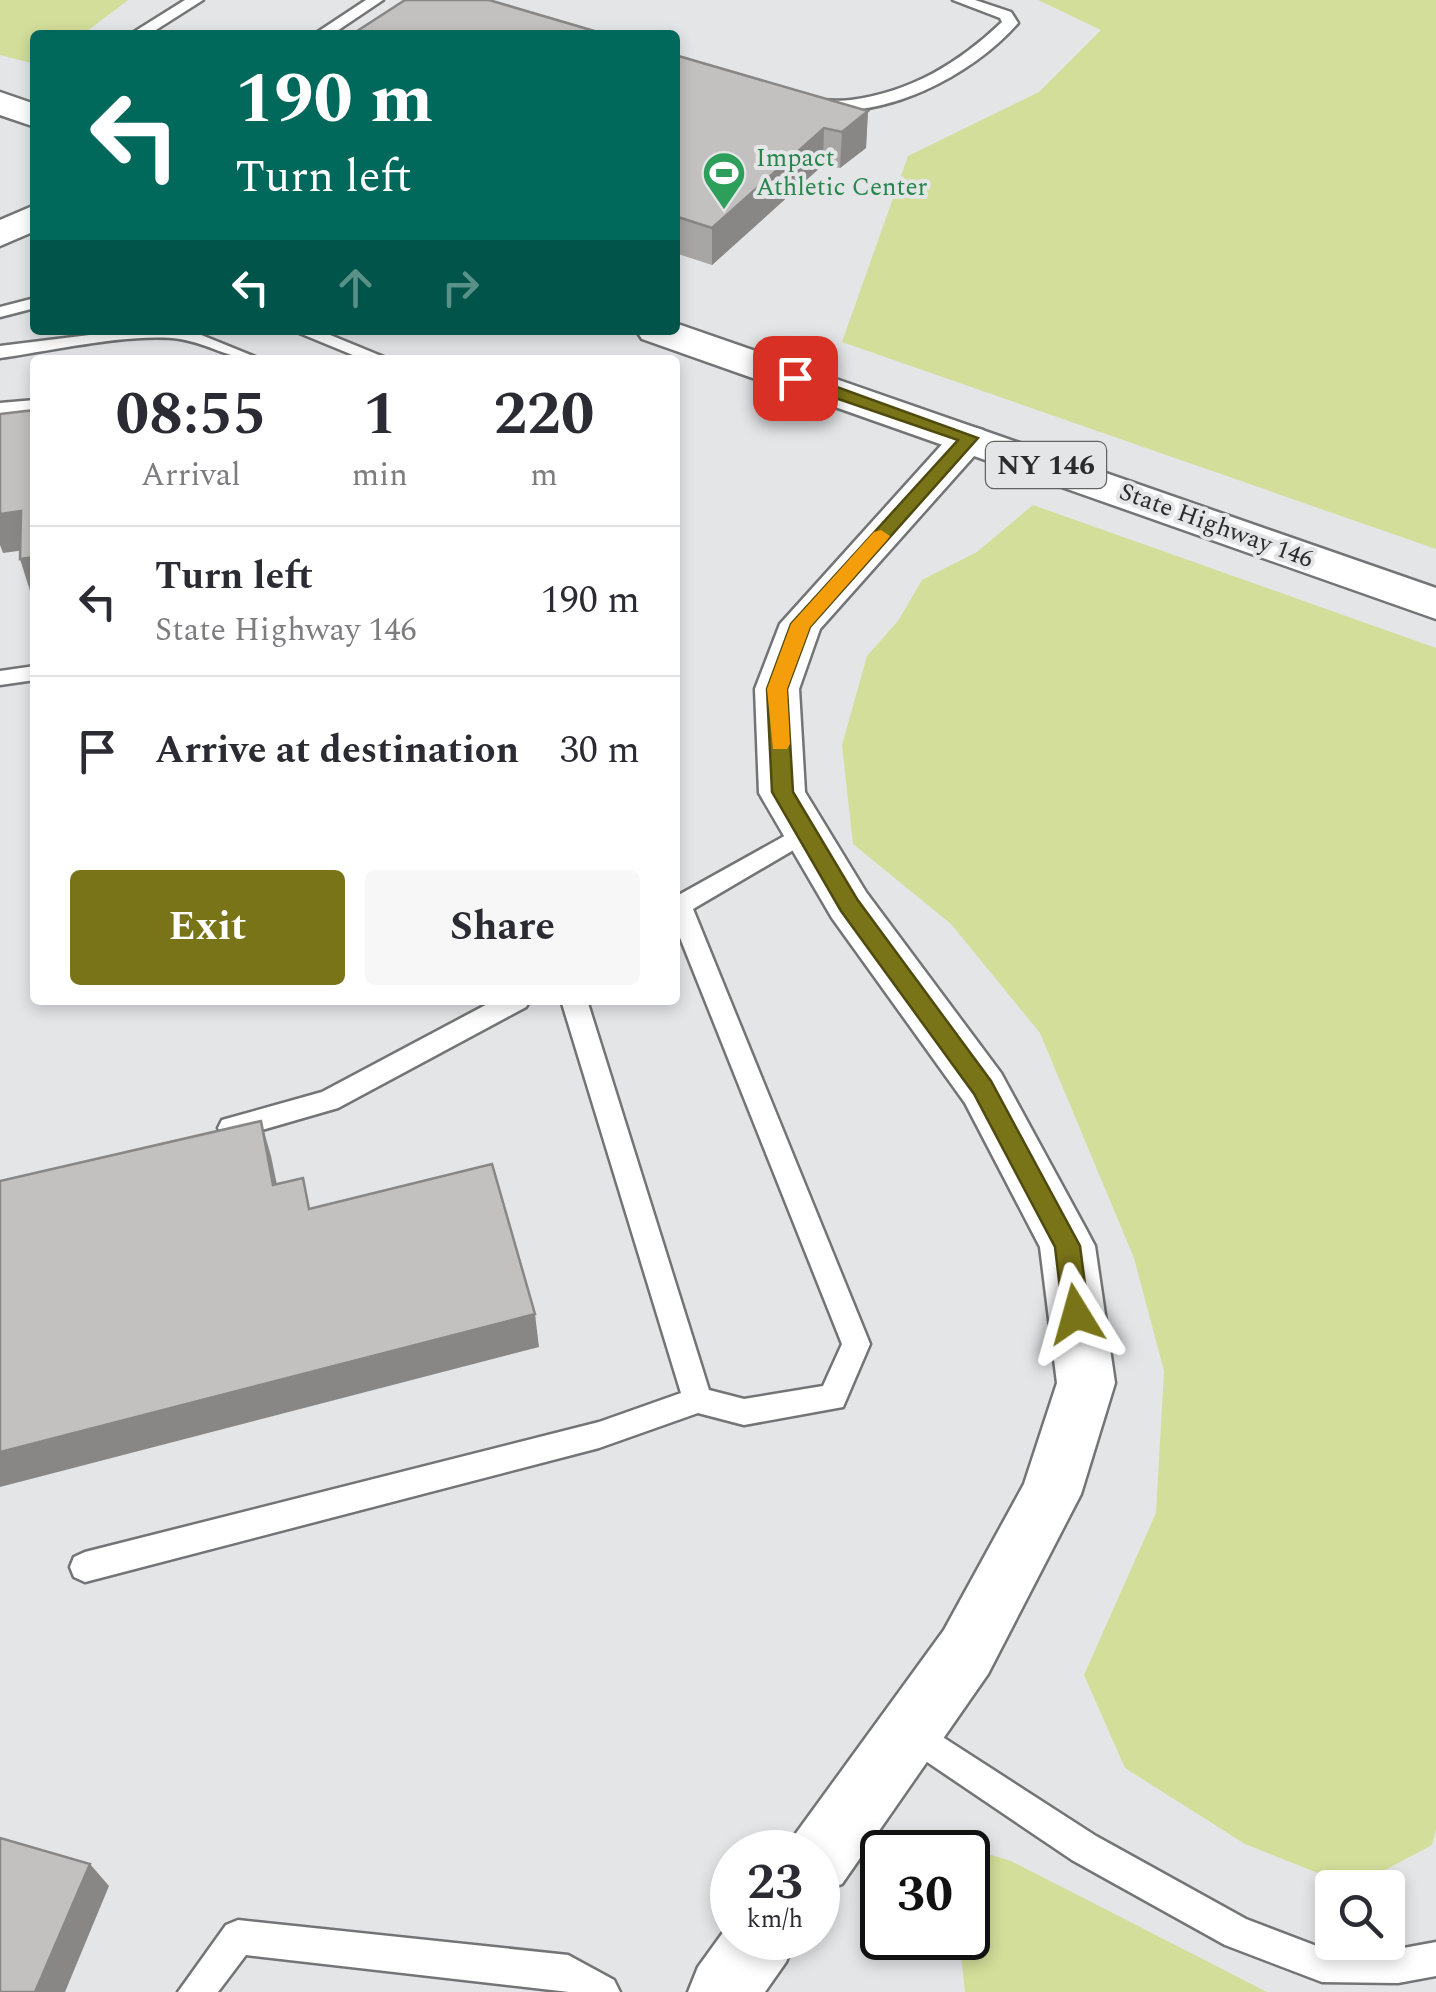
<!DOCTYPE html>
<style>
:root{--surface:#fff;--page:#f7f7f7;--text:#2b2b33;--muted:#7c7c81;--line:#e1e1e2;--accent:#7a7418}
body{margin:0;font-family:Spectral,serif;background:var(--page);color:var(--text);height:100vh;display:flex;flex-direction:column;font-size:38px;white-space:nowrap}
*{box-sizing:border-box;margin:0}
p{font-size:32px;color:var(--muted)}
.icon{flex:none;width:55px;height:55px;fill:none;stroke:currentColor;stroke-width:2;stroke-linecap:round;stroke-linejoin:round}
.map{position:relative;flex:1;overflow:hidden}
.side{position:absolute;left:30px;top:355px;width:650px;height:650px;display:flex;flex-direction:column;background:var(--surface);border-radius:10px;box-shadow:0 5px 15px #0003}
.side>*{flex:none}
.banner{position:absolute;left:30px;top:30px;width:650px;height:305px;border-radius:10px;box-shadow:0 5px 15px #0003;background:#00695c;color:#fff;overflow:hidden}
.buttons{position:absolute;left:1315px;top:1870px;display:grid;gap:20px}
.buttons a{display:grid;place-items:center;width:90px;height:90px;border-radius:10px;background:var(--surface);box-shadow:0 5px 15px #0003;font-size:50px}
.speed{position:absolute;left:710px;top:1830px;display:flex;gap:20px;font-size:50px;font-weight:700;text-align:center}
.speed>*{display:grid;place-content:center;width:130px;height:130px;border-radius:50%;background:var(--surface);box-shadow:0 5px 15px #0003;line-height:1}
.speed small{font-size:25px;font-weight:400}
.speed .limit{border:5px solid #111;border-radius:15px;background:#fff;color:#111}
.pin{position:absolute;display:grid;place-items:center;width:85px;height:85px;color:#fff;margin:-42px;border-radius:20px;box-shadow:0 5px 15px #0006}
.me{position:absolute;width:110px;margin:-55px;rotate:352deg;stroke-linejoin:round;filter:drop-shadow(0 0 8px #0008)}
.turn{display:flex;align-items:center;gap:35px;height:210px;padding:0 40px;font-size:45px}
.turn .icon{width:130px;height:130px;stroke-width:2.5}
.turn b{display:block;font-size:70px;line-height:85px}
.lanes{display:flex;align-items:center;height:95px;padding:0 40px;background:#0003;justify-content:center;gap:50px;direction:ltr}
.lanes .off{opacity:.35}
.eta{display:flex;justify-content:space-evenly;align-items:center;height:170px;text-align:center}
.eta b{font-size:60px;font-weight:700;line-height:70px}
.cta{display:flex;gap:20px;margin-top:auto;padding:20px 40px}
.cta a{flex:1;height:115px;border-radius:10px;background:var(--accent);color:#fff;font-size:40px;font-weight:700;line-height:115px;text-align:center}
.cta a+a{background:var(--page);color:var(--text)}
ul{padding:0;list-style:none}
li{display:flex;align-items:center;gap:30px;height:150px;padding:0 40px;border-top:2px solid var(--line)}
li div{flex:1}
li b{display:block;font-size:38px}
li em{font-style:normal}
.map>svg:first-child{display:block}
</style>
<div class="map">
<svg width="1436" height="1992" viewBox="0 0 1436 1992">
<rect width="100%" height="100%" fill="#e4e5e7"/>
<!-- green -->
<g fill="#d3de9a">
<polygon points="0,0 128,0 82,35 35,35 35,64 0,55"/>
<polygon points="1038,0 1436,0 1436,549 842,342 908,156 1039,92 1101,30"/>
<polygon points="1033,505 1436,648 1436,1829 1432,1845 1353,1887 1245,1844 1125,1768 1084,1675 1156,1513 1164,1371 1134,1258 1040,1033 951,924 853,844 842,745 867,656 898,621 922,580 977,552"/>
<polygon points="936,1838 1011,1861 1267,1992 965,1992 959,1938 968,1938 968,1852 923,1852"/>
</g>
<g fill="none" stroke-linecap="round" stroke-linejoin="round">
<!-- lane casing -->
<g stroke="#737475" stroke-width="5">
<g id="lane">
<polygon points="185,0 203,0 148,35 129,35"/>
<polygon points="366,0 383,0 331,35 313,35"/>
<path d="M 953,0 L 975,0 L 1011,12 L 1018,23 C 973,75 882,123 811,107 L 811,101 C 824,99 837,102 851,100 C 911,92 959,63 1002,22 L 1000,18 Z"/>
<polygon points="35,298 35,308 0,317 0,307"/>
<path d="M 130,330 L 189,330 L 263,360 C 229,360 211,344 180,339 C 132,332 50,351 0,358 L 0,346 Z"/>
<polygon points="292,330 318,330 391,360 365,360"/>
<polygon points="35,400 35,412 0,415 0,403"/>
<polygon points="35,666 35,680 0,685 0,671"/>
<polygon points="806,824 818,832 814,838 693,909 870,1344 843,1407 744,1425 698,1413 599,1448 85,1582 74,1577 70,1567 74,1557 85,1552 599,1422 681,1393 561,1000 587,1000 709,1390 744,1399 823,1386 842,1344 675,925 675,897"/>
<polygon points="495,1000 530,1000 526,1007 338,1108 231,1139 222,1136 218,1128 222,1120 322,1092"/>
<polygon points="910,1716 1096,1836 1246,1919 1322,1948 1398,1949 1436,1942 1436,1976 1398,1983 1322,1982 1225,1945 1072,1860 899,1743 894,1732 899,1721"/>
<polygon points="238,1920 568,1955 614,1980 620,1992 569,1992 246,1955 218,1992 178,1992 226,1925"/>
</g>
</g>
<!-- street casing -->
<g stroke="#737475" stroke-width="5">
<g id="street">
<polygon points="969,426 983,430 988,438 983,446 820,629 799,689 805,792 866,892 1001,1073 1086,1229 1095,1246 1115,1383 1081,1494 988,1674 842,1884 818,1894 818,1852 787,1852 794,1836 944,1630 1024,1484 1057,1383 1040,1247 965,1103 832,918 759,793 755,689 780,624 955,430"/>
<polygon points="732,1920 732,1938 796,1938 786,1962 765,1992 688,1992 698,1967"/>
</g>
</g>
<!-- secondary casing -->
<g stroke="#737475" stroke-width="5">
<polygon id="secondary" points="35,205 35,231 0,246 0,220"/>
</g>
<!-- primary casing -->
<g stroke="#737475" stroke-width="5">
<g id="primary">
<polygon points="0,92 35,104 35,127 0,115"/>
<polygon points="675,323 1436,588 1436,619 642,339 636,330 675,330"/>
</g>
</g>
<!-- lane -->
<use href="#lane" fill="#fff" fill-rule="evenodd"/>
<!-- street -->
<use href="#street" fill="#fff" fill-rule="evenodd"/>
<!-- secondary -->
<use href="#secondary" fill="#fff" fill-rule="evenodd"/>
<!-- primary -->
<use href="#primary" fill="#fff" fill-rule="evenodd"/>
</g>
<!-- wall -->
<polygon fill="#a8a6a5" points="675,55 868,111 866,148 840,168 823,165 712,265 675,253"/>
<!-- shaded-wall -->
<g fill="#888786">
<polygon points="868,111 866,148 840,168 842,132"/>
<polygon points="824,128 823,165 712,265 712,228"/>
<polygon points="21,511 33,549 3,553 0,545 0,514"/>
<polygon points="35,557 35,596 32,597 20,559"/>
<polygon points="261,1121 271,1156 284,1219 273,1185"/>
<polygon points="535,1314 539,1347 0,1487 0,1452"/>
<polygon points="90,1864 109,1886 65,1992 35,1992"/>
</g>
<!-- building -->
<g fill="#c3c1c0" stroke="#888786" stroke-width="2.5">
<polygon points="405,0 489,0 608,35 351,35"/>
<polygon points="675,55 868,111 842,132 824,128 712,228 675,216"/>
<polygon points="35,410 35,557 20,559 21,511 0,514 0,414"/>
<polygon points="261,1121 273,1185 303,1178 309,1209 492,1164 535,1314 0,1452 0,1181"/>
<polygon points="0,1838 90,1864 35,1992 0,1992"/>
</g>
<!-- route -->
<polygon fill="#7a7418" stroke="#4f4b10" stroke-width="2.5" points="789,374 801,374 978,438 810,627 787,689 793,792 857,899 991,1081 1080,1246 1089,1314 1085,1322 1076,1326 1067,1322 1063,1314 1055,1247 974,1094 841,911 772,792 767,689 791,624 958,440 789,382"/>
<!-- slow -->
<polygon fill="#f59e0b" points="881,530 890,536 887,540 810,627 787,689 790,744 787,749 773,749 767,689 791,624 874,532"/>
<!-- icons -->
<defs>
<g id="stadium-pin" transform="scale(2.25)"><path d="M0 17L-7.5 6A9.5 9.5 0 1 1 7.5 6Z" fill="#2e9e5b" stroke="#e4e5e7"/><path d="M0-5a6.5 5 0 1 0 0 10a6.5 5 0 1 0 0-10ZM-3.5-1.8h7v3.6h-7Z" fill="#fff"/></g>
</defs>
<g fill-rule="evenodd">
<use href="#stadium-pin" x="724" y="173"/>
</g>
<g text-anchor="middle" dominant-baseline="central" stroke-width="8" stroke-linejoin="round" paint-order="stroke">
<!-- far-leisure labels -->
<g font-size="25" fill="#27864d" stroke="#e4e5e7" text-anchor="start">
<text x="756" y="159">Impact<tspan x="756" dy="29">Athletic Center</tspan></text>
</g>
<!-- far-street labels -->
<g font-size="25" fill="#2a2b2b" stroke="#e4e5e7">
<text transform="translate(1216 526) rotate(20)">State Highway 146</text>
</g>
<!-- shield labels -->
<rect fill="#e4e5e7" stroke="#626363" stroke-width="2.5" x="986" y="442" width="120" height="46" rx="8"/>
<g font-size="28" font-weight="bold" fill="#2a2b2b">
<text x="1046" y="465">NY 146</text>
</g>
</g>
</svg>
<div class="buttons">
<a><svg class="icon" aria-label="search" viewBox="0 0 24 24"><circle cx="10" cy="10" r="6"/><path d="M15 15l6 6"/></svg></a>
</div>
<div class="speed"><div>23<small>km/h</small></div><div class="limit">30</div></div>
<div class="pin" style="left:795px;top:378px;background:#d93025"><svg class="icon" aria-label="arrive" viewBox="0 0 24 24"><path d="M6 21V4h12l-3 4 3 4H6"/></svg></div>
<svg class="me" style="left:1076px;top:1314px" viewBox="-20 -20 40 40"><path d="M0-17L14 15 0 8-14 15z" fill="#7a7418" stroke="#fff" stroke-width="4"/></svg>
<div class="banner">
<div class="turn"><svg class="icon" aria-label="left" viewBox="0 0 24 24"><path d="M17 20v-9H6M10 6l-5 5 5 5"/></svg><div><b>190 m</b>Turn left</div></div>
<div class="lanes"><svg class="icon" aria-label="left" viewBox="0 0 24 24"><path d="M17 20v-9H6M10 6l-5 5 5 5"/></svg><svg class="icon off" aria-label="ahead" viewBox="0 0 24 24"><path d="M12 20V5M6 11l6-6 6 6"/></svg><svg class="icon off" aria-label="right" viewBox="0 0 24 24"><path d="M7 20v-9h11M14 6l5 5-5 5"/></svg></div>
</div>
<section class="side">
<div class="eta">
<div><b>08:55</b><p>Arrival</p></div>
<div><b>1</b><p>min</p></div>
<div><b>220</b><p>m</p></div>
</div>
<ul>
<li><svg class="icon" aria-label="left" viewBox="0 0 24 24"><path d="M17 20v-9H6M10 6l-5 5 5 5"/></svg><div><b>Turn left</b><p>State Highway 146</p></div><em>190 m</em></li>
<li><svg class="icon" aria-label="arrive" viewBox="0 0 24 24"><path d="M6 21V4h12l-3 4 3 4H6"/></svg><div><b>Arrive at destination</b></div><em>30 m</em></li>
</ul>
<div class="cta"><a>Exit</a><a>Share</a></div>
</section>
</div>
